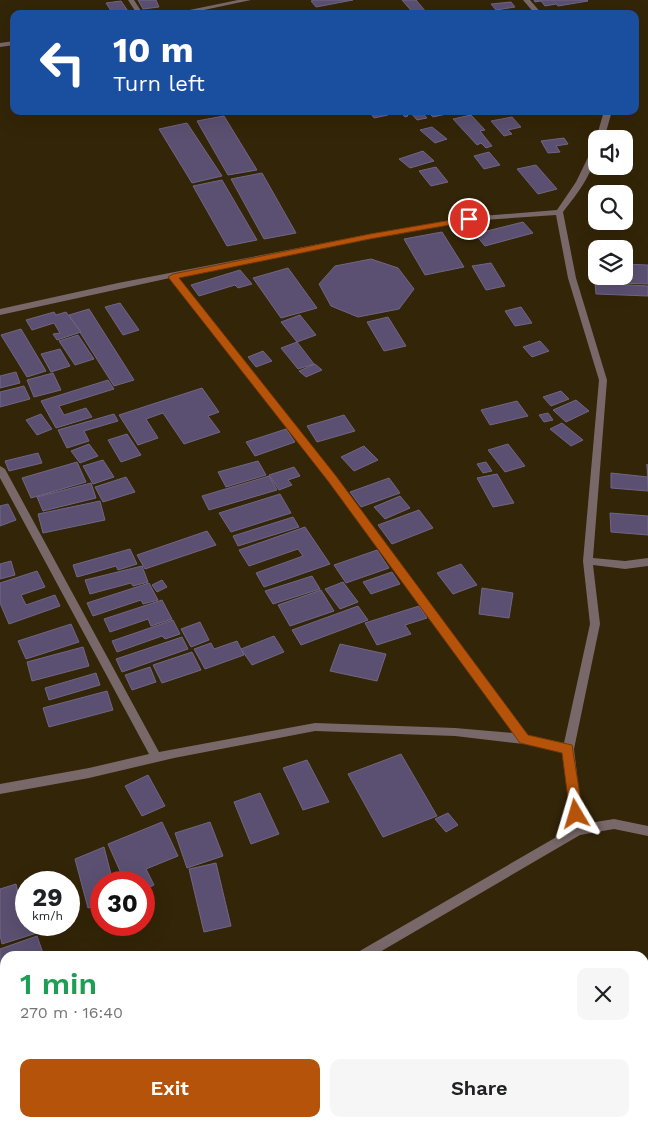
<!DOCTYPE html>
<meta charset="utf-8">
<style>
:root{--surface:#fff;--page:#f6f6f6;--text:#202124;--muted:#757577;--accent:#b45309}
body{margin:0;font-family:"Work Sans",sans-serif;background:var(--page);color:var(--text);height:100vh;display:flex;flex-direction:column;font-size:19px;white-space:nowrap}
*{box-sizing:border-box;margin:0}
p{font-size:16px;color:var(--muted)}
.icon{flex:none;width:28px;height:28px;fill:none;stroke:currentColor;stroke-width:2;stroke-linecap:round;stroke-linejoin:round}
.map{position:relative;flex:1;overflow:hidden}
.details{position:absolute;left:0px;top:951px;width:649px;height:176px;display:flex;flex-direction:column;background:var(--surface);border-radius:15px 15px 0 0;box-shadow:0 5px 20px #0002}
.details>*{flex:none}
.guide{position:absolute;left:10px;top:10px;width:629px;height:105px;border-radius:10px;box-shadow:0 5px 20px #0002;background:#1a4fa0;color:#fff;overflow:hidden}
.buttons{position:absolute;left:588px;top:130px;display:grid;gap:10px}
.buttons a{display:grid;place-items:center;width:45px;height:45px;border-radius:10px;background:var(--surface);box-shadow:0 5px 20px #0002;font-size:25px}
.speed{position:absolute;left:15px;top:871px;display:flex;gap:10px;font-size:25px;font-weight:700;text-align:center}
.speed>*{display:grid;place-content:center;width:65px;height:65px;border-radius:50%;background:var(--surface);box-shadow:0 5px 20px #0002;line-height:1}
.speed small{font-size:12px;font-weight:400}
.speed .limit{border:8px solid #d22;background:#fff;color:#111}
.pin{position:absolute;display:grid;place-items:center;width:42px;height:42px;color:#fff;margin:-21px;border:2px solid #fff;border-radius:50%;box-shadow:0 1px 5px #0007}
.me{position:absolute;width:55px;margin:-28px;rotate:353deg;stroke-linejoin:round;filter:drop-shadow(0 0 4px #0008)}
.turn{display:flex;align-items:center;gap:18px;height:105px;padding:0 20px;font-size:22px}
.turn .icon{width:65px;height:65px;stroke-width:2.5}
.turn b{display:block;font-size:35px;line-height:42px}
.round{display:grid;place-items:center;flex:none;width:52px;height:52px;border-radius:10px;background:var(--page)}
.summary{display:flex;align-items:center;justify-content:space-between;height:85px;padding:0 20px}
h1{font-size:30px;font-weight:600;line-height:38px;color:#1e9e55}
.cta{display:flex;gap:10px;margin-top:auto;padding:10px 20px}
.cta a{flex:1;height:58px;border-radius:10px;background:var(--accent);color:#fff;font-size:20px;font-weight:600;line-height:58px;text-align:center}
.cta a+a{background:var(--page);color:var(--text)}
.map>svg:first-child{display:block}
</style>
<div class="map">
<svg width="648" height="1127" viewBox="0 0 648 1127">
<rect width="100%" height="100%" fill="#332507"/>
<!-- building -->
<g fill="#5b5071" stroke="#706685">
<polygon points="138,0 156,0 159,7 143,9"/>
<polygon points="315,0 353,0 316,7 311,1"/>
<polygon points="402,0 416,0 426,12 414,14"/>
<polygon points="534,0 587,0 588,1 558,6 556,4 545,6 541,1 535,2"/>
<polygon points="121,1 130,14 113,14 106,3"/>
<polygon points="511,2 515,7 496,10 491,4"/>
<polygon points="369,111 384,111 388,115 374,118"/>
<polygon points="400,111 421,111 427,118 417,120 409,111 405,112 408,116 405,117"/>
<polygon points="427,111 454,111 455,112 433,117"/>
<polygon points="471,115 485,130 480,131 492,146 486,148 481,143 477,145 453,119"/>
<polygon points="224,116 257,170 228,175 197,121"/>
<polygon points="512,117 521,127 508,130 512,134 504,136 491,121"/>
<polygon points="187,123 222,176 192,183 159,129"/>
<polygon points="432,127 447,139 435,143 420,130"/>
<polygon points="564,138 568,144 556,146 560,152 548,153 541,141"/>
<polygon points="423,151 434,161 410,168 399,159"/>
<polygon points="489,152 500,165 484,169 474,156"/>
<polygon points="536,165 557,189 538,194 517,169"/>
<polygon points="436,167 448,182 431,186 419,171"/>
<polygon points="262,173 296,233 264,239 231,179"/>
<polygon points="222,180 257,240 227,246 193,186"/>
<polygon points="523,222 533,233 485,246 475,234"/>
<polygon points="442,232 464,267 425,275 404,239"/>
<polygon points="371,259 398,268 414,289 399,309 358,317 331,306 319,284 335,266"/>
<polygon points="591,262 596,262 596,276 624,276 624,264 648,265 648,284 593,282"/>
<polygon points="491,263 505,286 486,290 472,266"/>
<polygon points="288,268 317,308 281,318 253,278"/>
<polygon points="240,270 252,284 238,288 235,285 199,296 191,285"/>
<polygon points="595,283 648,286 648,296 596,294"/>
<polygon points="120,303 139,330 123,335 105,307"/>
<polygon points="521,307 532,323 515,326 505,311"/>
<polygon points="89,309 134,380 114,386 69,315"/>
<polygon points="54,312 56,315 66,312 81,332 57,340 53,334 60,333 54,323 32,330 26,320"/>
<polygon points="300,315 316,335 297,342 281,322"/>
<polygon points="388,317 406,346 384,351 367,322"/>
<polygon points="21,329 46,371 27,377 1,335"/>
<polygon points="78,335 94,359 75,365 59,341"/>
<polygon points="540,341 549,351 532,357 523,347"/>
<polygon points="297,342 314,364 298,369 281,348"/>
<polygon points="60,349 70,366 51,372 41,354"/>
<polygon points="263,351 272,361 256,367 248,357"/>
<polygon points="315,364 322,370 306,377 299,371"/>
<polygon points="16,372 20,383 0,388 0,376"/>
<polygon points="53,373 61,390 34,397 27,380"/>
<polygon points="108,380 114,389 59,406 64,415 86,408 92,417 56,428 41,401"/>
<polygon points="24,386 30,399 0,407 0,392"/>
<polygon points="202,388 219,412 208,416 220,432 184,444 163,413 146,419 158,438 138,445 119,415"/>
<polygon points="561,391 569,399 551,406 543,397"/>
<polygon points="576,400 589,411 566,422 553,410"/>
<polygon points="517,401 528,416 490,425 481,410"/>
<polygon points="548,413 553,420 544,422 539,415"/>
<polygon points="41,414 52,429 37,435 26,420"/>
<polygon points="114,414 118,421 84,431 89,441 67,448 58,430"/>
<polygon points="344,415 355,431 317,442 307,426"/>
<polygon points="562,423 583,440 571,446 550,429"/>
<polygon points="286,429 295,442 255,456 246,442"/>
<polygon points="127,434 141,455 121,462 108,440"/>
<polygon points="89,444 98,456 80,463 71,451"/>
<polygon points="508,444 525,466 505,472 488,450"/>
<polygon points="364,446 378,460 354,471 341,457"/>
<polygon points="38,453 42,463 9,471 5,461"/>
<polygon points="103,460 114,477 93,484 83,466"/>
<polygon points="258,461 266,475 226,487 218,472"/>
<polygon points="77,462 86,482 31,498 22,478"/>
<polygon points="486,462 492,471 483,473 477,464"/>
<polygon points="647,464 648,491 611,488 611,473 648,477"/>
<polygon points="294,467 300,476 288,480 292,485 279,490 269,475"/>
<polygon points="497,474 514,503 493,507 477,478"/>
<polygon points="269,476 277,490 209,510 202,496"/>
<polygon points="126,477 135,492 103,502 95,487"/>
<polygon points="389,478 400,493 361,507 350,492"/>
<polygon points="91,483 96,498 43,511 37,497"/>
<polygon points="280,494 291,513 231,532 219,513"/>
<polygon points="400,496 410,508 385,519 374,507"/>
<polygon points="100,501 105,520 43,533 38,514"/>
<polygon points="8,504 16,520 0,526 0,506"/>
<polygon points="419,510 433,528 392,544 378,525"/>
<polygon points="610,513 648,516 648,535 611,532"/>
<polygon points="293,517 299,527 238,546 233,536"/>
<polygon points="305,527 330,564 264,587 256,573 303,556 298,549 249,566 239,550"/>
<polygon points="207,531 216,545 145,569 137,555"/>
<polygon points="130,549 137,564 118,570 116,566 77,577 73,565"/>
<polygon points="377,550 389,568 346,583 334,565"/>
<polygon points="11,561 15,575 0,579 0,564"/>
<polygon points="461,564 477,585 453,594 437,573"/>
<polygon points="142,566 148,582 133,586 131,583 90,594 85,580"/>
<polygon points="37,571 45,587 21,595 26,605 55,595 60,606 9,624 0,603 0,583"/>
<polygon points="392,572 400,584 371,594 363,582"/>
<polygon points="312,576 320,589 273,604 265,591"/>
<polygon points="162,580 167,587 157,592 152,585"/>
<polygon points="343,582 358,602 340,609 325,589"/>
<polygon points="149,583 158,600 143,604 141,600 93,616 87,603"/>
<polygon points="482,588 513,593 509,618 479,614"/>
<polygon points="321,590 334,611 290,626 278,605"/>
<polygon points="162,600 172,619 151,626 148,619 110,632 104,619"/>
<polygon points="358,606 368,620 301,645 292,630"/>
<polygon points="419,606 427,618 405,625 411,634 377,645 365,623"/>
<polygon points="173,620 180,634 165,639 162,636 117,652 112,641"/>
<polygon points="200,622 209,640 191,647 181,629"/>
<polygon points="71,624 79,642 26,659 18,641"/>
<polygon points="274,636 284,652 252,665 241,649"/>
<polygon points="182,637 188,649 122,672 116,659"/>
<polygon points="237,641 244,655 205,669 194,649 211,643 214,649"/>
<polygon points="340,644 386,654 377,681 330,671"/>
<polygon points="83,647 89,666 32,681 27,662"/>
<polygon points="192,652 201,670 162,683 153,665"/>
<polygon points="150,667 156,682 132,690 125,675"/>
<polygon points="96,673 100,685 49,700 45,688"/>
<polygon points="107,691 113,710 49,727 43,708"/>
<polygon points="401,754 437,816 383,837 348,774"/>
<polygon points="307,760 329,802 303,810 283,768"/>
<polygon points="148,775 165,806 142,816 125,786"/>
<polygon points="260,793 279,834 251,844 234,802"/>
<polygon points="448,813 458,825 446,832 435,819"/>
<polygon points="162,822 178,856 146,869 154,885 144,890 144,882 125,882 108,844"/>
<polygon points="210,822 223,856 187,868 175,833"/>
<polygon points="104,847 113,882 101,882 101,904 88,908 75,859"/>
<polygon points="216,863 231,926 204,932 189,869"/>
<polygon points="16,884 23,914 26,913 26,925 62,925 2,944 0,935 0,889"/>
<polygon points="37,936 44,956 5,956 5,972 0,974 0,949"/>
</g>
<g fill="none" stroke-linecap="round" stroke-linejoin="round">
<!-- street -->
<g fill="#796869" fill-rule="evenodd">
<polygon points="128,0 134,0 143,14 137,14"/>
<polygon points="238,0 251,0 185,14 170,14"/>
<polygon points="523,0 530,0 542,14 535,14"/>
<polygon points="14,41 14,45 0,47 0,43"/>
<polygon points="604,111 612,111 604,139 596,139"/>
<path d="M 593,147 L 596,147 C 596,171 577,194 563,212 L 576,278 L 607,380 L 593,558 L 625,561 L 648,558 L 648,566 L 625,569 L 593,565 L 600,624 L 574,749 L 583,824 L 614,819 L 648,826 L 648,836 L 614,829 L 580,835 L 373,956 L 356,956 L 358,952 L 572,828 L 563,752 L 524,744 L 455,736 L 315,731 L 174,758 L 89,778 L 0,794 L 0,784 L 89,768 L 149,754 L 0,478 L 0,466 L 5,469 L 159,752 L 315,723 L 455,728 L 514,733 L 329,481 L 170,278 L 0,315 L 0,309 L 118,283 L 370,234 L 469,217 L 557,210 L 576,182 ZM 556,215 L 568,278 L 599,380 L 583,561 L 590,624 L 564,743 L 528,735 L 335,477 L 177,277 L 370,238 L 469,221 Z"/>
<polygon points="145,1122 161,1122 159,1127 143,1127"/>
</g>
</g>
<!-- route -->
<polygon fill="#b45309" stroke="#753606" points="469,217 473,219 472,221 370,239 179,278 336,476 528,735 572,745 583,814 581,818 576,820 571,818 570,814 562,753 520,743 328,481 168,277 173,274 370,234"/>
</svg>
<div class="buttons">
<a><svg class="icon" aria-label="sound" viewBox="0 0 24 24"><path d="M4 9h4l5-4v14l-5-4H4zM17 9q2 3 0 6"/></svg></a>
<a><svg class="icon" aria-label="search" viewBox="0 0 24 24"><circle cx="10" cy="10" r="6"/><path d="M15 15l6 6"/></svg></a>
<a><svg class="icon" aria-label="layers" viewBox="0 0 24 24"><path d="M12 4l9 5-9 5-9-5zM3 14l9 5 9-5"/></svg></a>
</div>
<div class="speed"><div>29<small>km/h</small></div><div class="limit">30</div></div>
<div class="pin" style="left:469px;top:219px;background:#d93025"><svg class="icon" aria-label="arrive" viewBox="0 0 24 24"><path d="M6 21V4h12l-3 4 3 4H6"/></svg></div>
<svg class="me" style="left:576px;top:814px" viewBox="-20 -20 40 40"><path d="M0-17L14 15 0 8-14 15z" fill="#b45309" stroke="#fff" stroke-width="4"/></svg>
<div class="guide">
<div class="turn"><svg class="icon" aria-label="left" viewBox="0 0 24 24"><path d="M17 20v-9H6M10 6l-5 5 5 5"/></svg><div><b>10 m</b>Turn left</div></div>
</div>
<section class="details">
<div class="summary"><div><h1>1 min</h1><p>270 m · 16:40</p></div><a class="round"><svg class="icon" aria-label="close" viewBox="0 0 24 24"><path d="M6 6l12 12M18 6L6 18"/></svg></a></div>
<div class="cta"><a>Exit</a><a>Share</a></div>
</section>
</div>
